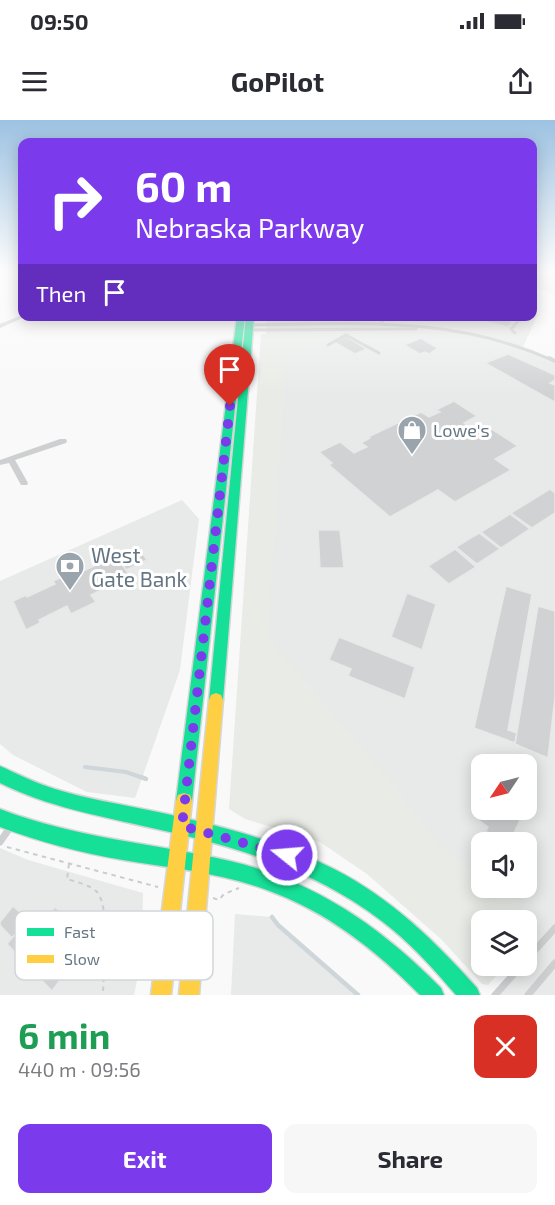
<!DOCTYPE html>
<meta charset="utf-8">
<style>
:root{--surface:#fff;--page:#f7f7f7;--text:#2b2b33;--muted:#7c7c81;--accent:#7c3aed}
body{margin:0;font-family:"Exo 2",sans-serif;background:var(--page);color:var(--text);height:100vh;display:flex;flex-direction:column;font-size:22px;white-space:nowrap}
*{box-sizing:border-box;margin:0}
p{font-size:20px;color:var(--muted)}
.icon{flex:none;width:33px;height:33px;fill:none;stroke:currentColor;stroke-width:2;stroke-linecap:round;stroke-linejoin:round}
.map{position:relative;height:875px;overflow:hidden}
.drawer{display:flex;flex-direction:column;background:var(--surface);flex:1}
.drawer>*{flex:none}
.top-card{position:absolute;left:18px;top:18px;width:519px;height:183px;border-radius:12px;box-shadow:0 3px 15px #0003;background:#7c3aed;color:#fff;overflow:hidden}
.needle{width:39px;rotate:235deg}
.fabs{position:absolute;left:471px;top:634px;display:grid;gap:12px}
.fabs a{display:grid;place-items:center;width:66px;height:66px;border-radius:12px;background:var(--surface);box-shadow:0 3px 15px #0003;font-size:30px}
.pin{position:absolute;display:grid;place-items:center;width:51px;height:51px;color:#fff;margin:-62px -26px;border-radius:50% 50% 50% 0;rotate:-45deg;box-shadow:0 0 6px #0007}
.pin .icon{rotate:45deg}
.me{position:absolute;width:66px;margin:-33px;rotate:287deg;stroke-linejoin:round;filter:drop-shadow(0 0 4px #0008)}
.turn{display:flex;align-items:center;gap:21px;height:126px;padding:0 18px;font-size:27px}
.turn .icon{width:78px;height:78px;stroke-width:2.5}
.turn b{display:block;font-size:42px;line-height:51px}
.then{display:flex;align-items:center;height:57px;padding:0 18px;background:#0003;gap:12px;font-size:22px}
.round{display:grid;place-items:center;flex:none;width:63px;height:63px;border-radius:12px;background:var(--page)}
.summary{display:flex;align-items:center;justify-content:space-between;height:102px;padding:0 18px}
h1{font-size:36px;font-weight:700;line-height:45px;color:#1e9e55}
.cta{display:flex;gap:12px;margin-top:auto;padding:12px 18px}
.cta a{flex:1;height:69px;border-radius:12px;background:var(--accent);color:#fff;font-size:24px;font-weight:700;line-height:69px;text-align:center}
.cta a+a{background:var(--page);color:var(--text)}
.status{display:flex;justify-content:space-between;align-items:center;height:42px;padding:0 30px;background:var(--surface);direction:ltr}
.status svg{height:16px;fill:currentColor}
header{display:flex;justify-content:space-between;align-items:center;height:78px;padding:0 18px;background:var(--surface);font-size:27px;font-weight:700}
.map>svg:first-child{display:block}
</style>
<div class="status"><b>09:50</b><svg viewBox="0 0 49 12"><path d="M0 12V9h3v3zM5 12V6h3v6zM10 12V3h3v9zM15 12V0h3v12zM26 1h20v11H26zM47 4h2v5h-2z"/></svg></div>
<header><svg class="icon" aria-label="menu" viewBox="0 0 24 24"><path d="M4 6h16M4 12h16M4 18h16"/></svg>GoPilot<svg class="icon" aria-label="share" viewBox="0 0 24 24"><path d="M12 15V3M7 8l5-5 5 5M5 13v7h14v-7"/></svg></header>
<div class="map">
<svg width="555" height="875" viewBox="0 0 555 875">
<rect width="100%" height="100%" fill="#f9f9f9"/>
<!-- built -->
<g fill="#e8e9e9" fill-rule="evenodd">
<path d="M 533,193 L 538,194 L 523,227 L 555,241 L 555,875 L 495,875 L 521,846 L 526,846 L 526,801 L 498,801 L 267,523 L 258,364 L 267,197 L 532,196 ZM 482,645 L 526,645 L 526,690 L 482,690 ZM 482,723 L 526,723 L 526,768 L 482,768 Z"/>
<polygon points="182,380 199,399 180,550 135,678 87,672 13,635 0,624 0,461"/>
<polygon points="0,728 28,740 143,773 142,836 134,875 0,875"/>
<polygon points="235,794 272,797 278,805 358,875 231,875"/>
</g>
<!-- green -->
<g fill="#e8ebe6">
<polygon points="533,152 555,152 555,175 533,166"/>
<polygon points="261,214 317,214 318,220 287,233 268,518 393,665 435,720 481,758 482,768 493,768 503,776 516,772 524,801 482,801 482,846 505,846 488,865 482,864 441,819 367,754 320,722 245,699 229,689"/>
</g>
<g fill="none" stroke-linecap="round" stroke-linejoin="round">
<!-- stream-far1 -->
<polyline stroke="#ced6d9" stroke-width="4" points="85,647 126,652 146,659"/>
<!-- stream -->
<g stroke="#ced6d9" stroke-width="4.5">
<polyline points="141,657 146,659"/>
<polyline points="272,797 278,805 358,875"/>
</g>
</g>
<!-- building -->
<g fill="#d0d2d3" stroke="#e8e8e8" stroke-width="1.5">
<polygon points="478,196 514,196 511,203 518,204 517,206 510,205 508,207 482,201"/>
<polygon points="346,216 367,229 355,234 334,222"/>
<polygon points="421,218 427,222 438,228 429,234 425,232 420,234 404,225"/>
<polygon points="508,234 555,255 555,260 550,263 555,265 555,282 485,243"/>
<polygon points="454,281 477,296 464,303 480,313 490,308 518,326 495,339 511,350 455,382 438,370 390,397 329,345 332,343 319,332 340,322 354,333 367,327 361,323 370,318 368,317 421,292 429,297 440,292 436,290"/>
<polygon points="550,369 555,373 555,393 532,408 511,393"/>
<polygon points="510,394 530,409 501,428 481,412"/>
<polygon points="318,410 340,410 344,448 320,448"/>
<polygon points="479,413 500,429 477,444 456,427"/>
<polygon points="455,429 476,447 449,464 428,446"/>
<polygon points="141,431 147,440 126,450 120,441"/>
<polygon points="114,432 132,459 117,467 115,463 91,475 96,482 71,494 67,486 39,500 40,503 26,510 13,481 26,475 27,477 55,464 53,461 76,451 77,454 103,442 101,439"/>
<polygon points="506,466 532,474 508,610 517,613 515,623 474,608"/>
<polygon points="407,473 436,484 422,530 391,517"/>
<polygon points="538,486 555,491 555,577 548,638 515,624"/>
<polygon points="339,517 415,547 405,579 348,556 351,549 329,540"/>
<polygon points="482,689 511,690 521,698 514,713 519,717 516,723 509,723 497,714 495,717 486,711 488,707 477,699"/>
<polygon points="13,786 27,799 12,818 0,805 0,802"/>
<polygon points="55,787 78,808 67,823 79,834 52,871 7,824 33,792 43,802"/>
</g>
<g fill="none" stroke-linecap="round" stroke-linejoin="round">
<!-- fast casing -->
<g stroke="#d5d6d7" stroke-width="3">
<g id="fast">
<polygon points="237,196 245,196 192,681 190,687 184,689 178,687 176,681"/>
<polygon points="246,196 254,196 223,580 221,585 216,587 211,585 209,580"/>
<path d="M 0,646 C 18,654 35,663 55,669 C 87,679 120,684 153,691 C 215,704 277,720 334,749 C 391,778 435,821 477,868 L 480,875 L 456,875 C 436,852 416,829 393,810 C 323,752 239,727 152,708 C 100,696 48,687 0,663 Z"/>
<path d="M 0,689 C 75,718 153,723 230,741 C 315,761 381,807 441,868 L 444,875 L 420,875 C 376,830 326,791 267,770 C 221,753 171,748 123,740 C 81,733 40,722 0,707 Z"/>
</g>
</g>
<!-- slow casing -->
<g stroke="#d5d6d7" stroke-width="3">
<g id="slow">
<polygon points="216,573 221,575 223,580 199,875 179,875 209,580 211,575"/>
<polygon points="184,673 190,675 192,681 171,875 151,875 176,681 178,675"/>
</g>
</g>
<!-- path -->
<g stroke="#cbcccd" stroke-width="2" stroke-dasharray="4.5 4.5" stroke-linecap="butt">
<polyline points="7,727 158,767"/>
<path d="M 69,744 L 67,759 C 76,762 91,765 97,772 C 111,788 103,853 103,875"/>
<polyline points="213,778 219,780 224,774 239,768"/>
</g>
<!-- lane-far2 -->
<g stroke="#cecfd0" stroke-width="3">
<polyline points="382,202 385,196"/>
<polyline points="515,204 522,197"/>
<path d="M 248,205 C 356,204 451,195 552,240"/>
<polyline points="514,206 511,209 515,213"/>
<polyline points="247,210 416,209"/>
<polyline points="328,225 346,215 379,233"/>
</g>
<!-- lane-far1 -->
<polyline stroke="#cecfd0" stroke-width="4" points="549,238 555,241"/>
<!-- lane -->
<g stroke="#cecfd0" stroke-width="7">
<polyline points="0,722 11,706"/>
<polyline points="526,840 555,808"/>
<polyline points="495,875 521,846"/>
<polyline points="528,875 555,843"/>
</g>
<!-- street -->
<g fill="#cecfd0" fill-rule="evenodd">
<polygon points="22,195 22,196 27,196 0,208 0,204"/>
<polygon points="60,319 66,319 67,321 66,323 15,340 28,363 27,365 21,365 9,343 0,345 0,340"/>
</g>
<!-- fast -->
<use href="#fast" fill="#16e098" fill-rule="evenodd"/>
<!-- slow -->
<use href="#slow" fill="#ffcf43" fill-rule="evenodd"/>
</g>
<!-- sky -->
<linearGradient id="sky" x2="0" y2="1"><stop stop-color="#9dc2e2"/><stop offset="0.55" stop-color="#fcfcfc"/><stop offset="1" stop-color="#fcfcfc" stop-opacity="0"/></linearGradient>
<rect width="555" height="275" fill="url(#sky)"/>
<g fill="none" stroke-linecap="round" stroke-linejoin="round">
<!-- route -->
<polyline stroke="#7c3aed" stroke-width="10" stroke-dasharray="0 18" points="230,286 182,706 287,735"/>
</g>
<!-- icons -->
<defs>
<g id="shop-pin" transform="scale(1.5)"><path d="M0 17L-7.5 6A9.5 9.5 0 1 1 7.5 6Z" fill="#99a4ac" stroke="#fff"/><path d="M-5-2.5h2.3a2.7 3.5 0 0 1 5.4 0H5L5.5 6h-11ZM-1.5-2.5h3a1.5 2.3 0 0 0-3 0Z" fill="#fff"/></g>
<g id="bank-pin" transform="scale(1.5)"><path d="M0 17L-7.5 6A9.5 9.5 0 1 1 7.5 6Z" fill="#99a4ac" stroke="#fff"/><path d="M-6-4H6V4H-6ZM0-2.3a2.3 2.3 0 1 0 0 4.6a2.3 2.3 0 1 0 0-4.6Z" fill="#fff"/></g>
</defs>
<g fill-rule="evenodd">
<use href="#shop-pin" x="412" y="310"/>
<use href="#bank-pin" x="70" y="446"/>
</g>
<g text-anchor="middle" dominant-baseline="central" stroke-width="6" stroke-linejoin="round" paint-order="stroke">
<!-- far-poi labels -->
<g font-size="18" fill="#657683" stroke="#fff" text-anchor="start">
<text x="433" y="310">Lowe's</text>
</g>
<!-- poi labels -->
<g font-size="21" fill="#657683" stroke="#fff" text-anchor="start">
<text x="91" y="434">West<tspan x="91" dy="24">Gate Bank</tspan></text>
</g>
</g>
<!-- legend -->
<rect x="15" y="791" width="198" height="69" rx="9" fill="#fff" stroke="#d1d6da" stroke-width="1.5"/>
<rect x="27" y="808" width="27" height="8" fill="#16e098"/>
<rect x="27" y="835" width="27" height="8" fill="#ffcf43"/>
<g font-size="16" fill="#657683">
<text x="64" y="818">Fast</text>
<text x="64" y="845">Slow</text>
</g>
</svg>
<div class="fabs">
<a><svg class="needle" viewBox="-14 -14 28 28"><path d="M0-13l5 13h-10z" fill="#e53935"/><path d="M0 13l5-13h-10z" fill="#7c7c81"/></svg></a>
<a><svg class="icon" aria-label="sound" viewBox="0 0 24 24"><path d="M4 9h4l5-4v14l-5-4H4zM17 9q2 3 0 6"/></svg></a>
<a><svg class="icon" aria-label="layers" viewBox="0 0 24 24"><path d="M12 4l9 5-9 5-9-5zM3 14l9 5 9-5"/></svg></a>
</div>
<div class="pin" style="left:230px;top:286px;background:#d93025"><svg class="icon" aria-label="arrive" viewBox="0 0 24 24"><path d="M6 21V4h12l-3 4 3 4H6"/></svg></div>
<svg class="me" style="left:287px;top:735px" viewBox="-20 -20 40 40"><circle r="17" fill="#7c3aed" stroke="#fff" stroke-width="3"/><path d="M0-11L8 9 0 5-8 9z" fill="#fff"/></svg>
<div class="top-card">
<div class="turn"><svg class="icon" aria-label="right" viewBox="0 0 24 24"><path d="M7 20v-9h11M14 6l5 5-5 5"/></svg><div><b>60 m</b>Nebraska Parkway</div></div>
<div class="then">Then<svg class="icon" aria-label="arrive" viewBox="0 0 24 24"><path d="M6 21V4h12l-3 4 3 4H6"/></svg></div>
</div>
</div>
<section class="drawer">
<div class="summary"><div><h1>6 min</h1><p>440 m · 09:56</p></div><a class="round" style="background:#d93025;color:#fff"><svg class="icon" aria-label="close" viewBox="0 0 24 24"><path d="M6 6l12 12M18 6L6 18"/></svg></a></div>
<div class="cta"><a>Exit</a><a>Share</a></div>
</section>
